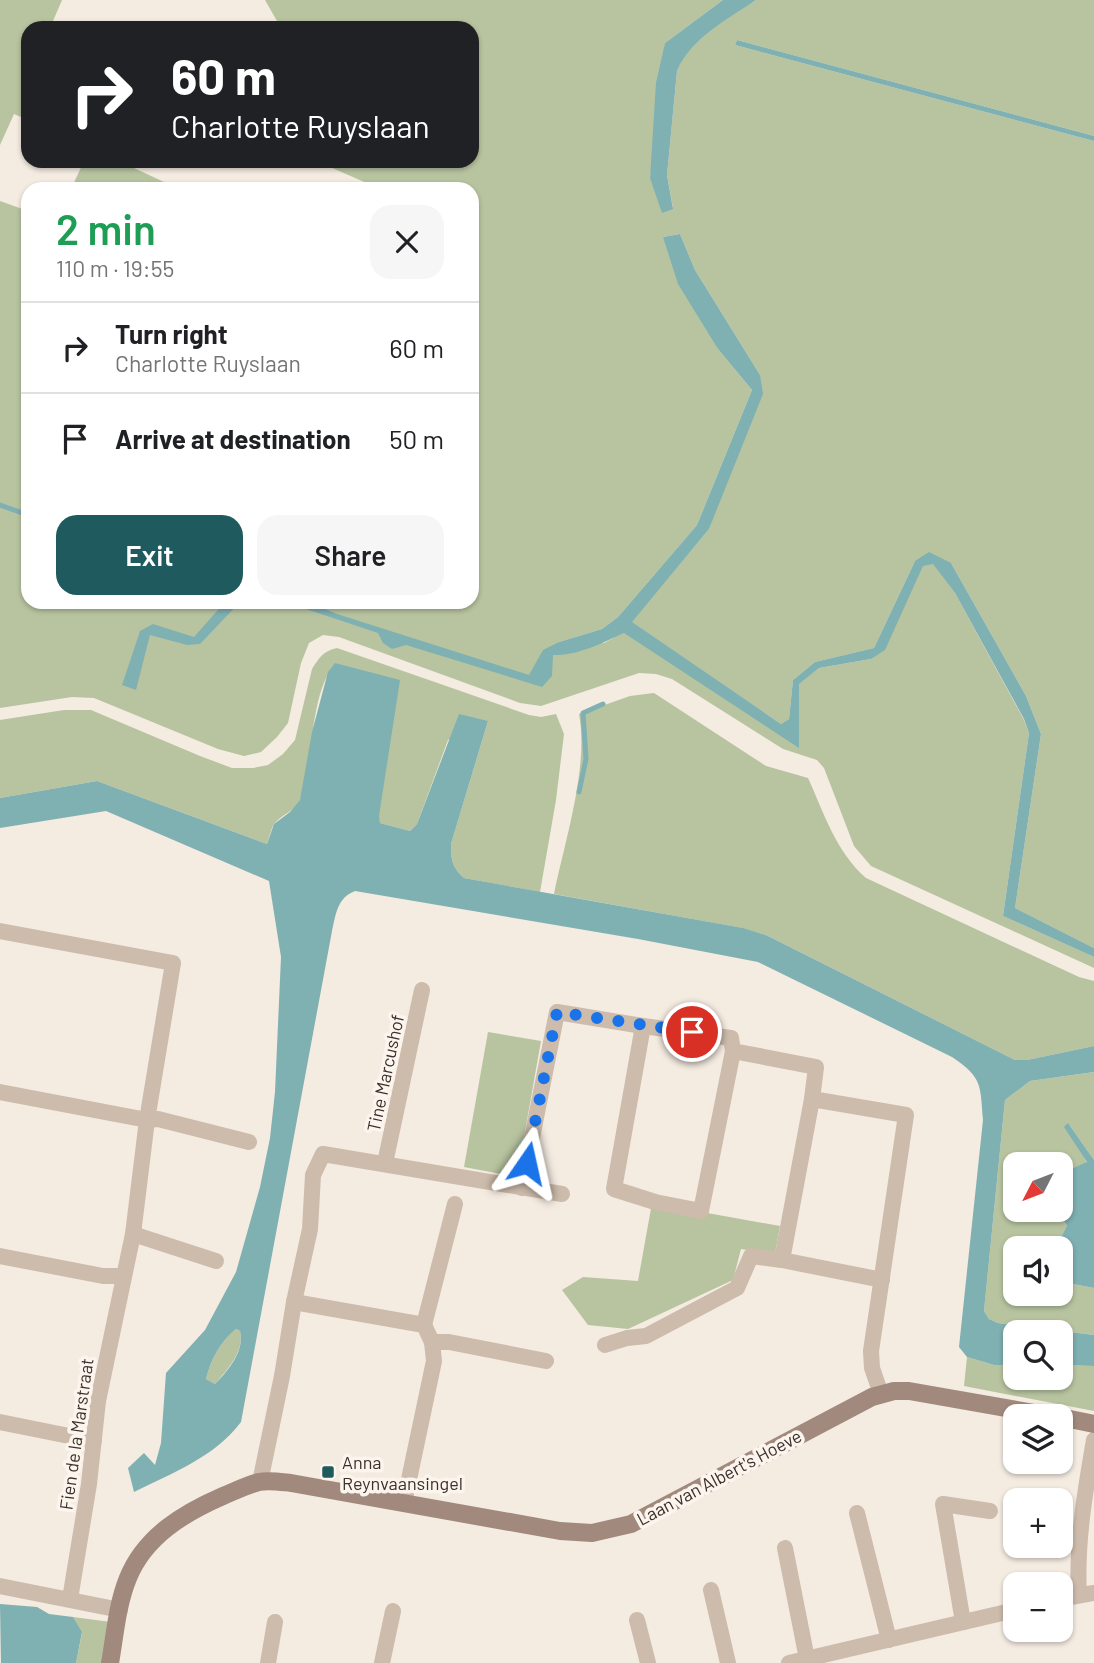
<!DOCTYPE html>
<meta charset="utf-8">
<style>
:root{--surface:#fff;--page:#f6f6f6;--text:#202124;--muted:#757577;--line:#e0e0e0;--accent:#1f5a5e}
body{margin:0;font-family:Barlow,sans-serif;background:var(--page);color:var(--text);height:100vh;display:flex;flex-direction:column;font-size:26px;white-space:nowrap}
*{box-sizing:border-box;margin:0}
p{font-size:23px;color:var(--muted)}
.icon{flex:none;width:38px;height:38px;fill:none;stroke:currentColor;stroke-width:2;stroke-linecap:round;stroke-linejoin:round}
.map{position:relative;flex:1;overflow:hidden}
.side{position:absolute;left:21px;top:182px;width:458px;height:427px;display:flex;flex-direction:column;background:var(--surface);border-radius:21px;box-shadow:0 2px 5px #0004}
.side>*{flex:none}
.top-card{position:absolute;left:21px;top:21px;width:458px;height:147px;border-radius:21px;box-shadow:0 2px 5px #0004;background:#202124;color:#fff;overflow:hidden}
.needle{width:46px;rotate:228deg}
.controls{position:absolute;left:1003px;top:1152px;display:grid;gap:14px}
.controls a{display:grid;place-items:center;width:70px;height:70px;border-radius:14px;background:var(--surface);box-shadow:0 2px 5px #0004;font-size:35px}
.pin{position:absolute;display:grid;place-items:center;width:60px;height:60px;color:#fff;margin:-30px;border:4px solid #fff;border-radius:50%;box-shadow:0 2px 7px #0007}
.me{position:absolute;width:77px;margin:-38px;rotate:11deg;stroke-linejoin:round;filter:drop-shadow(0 0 5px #0008)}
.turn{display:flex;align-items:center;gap:24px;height:147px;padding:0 35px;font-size:32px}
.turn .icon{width:91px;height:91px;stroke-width:2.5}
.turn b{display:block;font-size:49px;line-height:60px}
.round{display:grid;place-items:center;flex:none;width:74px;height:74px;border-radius:21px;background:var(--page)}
.summary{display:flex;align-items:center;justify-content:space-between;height:119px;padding:0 35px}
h1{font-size:42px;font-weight:600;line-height:52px;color:#1e9e55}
.button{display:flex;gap:14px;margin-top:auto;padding:14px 35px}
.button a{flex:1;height:80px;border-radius:21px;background:var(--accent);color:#fff;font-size:28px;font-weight:600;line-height:80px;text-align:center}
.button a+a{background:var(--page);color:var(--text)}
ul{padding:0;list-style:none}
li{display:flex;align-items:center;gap:21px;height:91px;padding:0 35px;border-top:2px solid var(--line)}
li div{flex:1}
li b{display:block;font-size:26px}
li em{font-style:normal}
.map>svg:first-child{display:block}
</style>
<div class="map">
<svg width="1094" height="1663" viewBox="0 0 1094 1663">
<rect width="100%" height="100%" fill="#f4ebe1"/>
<!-- green -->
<g fill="#b8c4a0" fill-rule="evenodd">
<polygon points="0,0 62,0 50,28 28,28 28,120 14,114 0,145"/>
<path d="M 265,0 L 723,0 L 665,43 L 650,178 L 673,208 L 667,175 L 677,71 C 692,37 726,20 756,0 L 1094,0 L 1094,136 L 737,40 L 735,45 L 1094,141 L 1094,948 L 1015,908 L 1041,734 L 1026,696 L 951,563 L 915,561 L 874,648 L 815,662 L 793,680 L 789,719 L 781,724 L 631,622 L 709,529 L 760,375 L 695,270 L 680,234 L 663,237 L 718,349 L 752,390 L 697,525 L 618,617 L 602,629 L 559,642 L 604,643 L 624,632 L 799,747 L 798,684 L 819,668 L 871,659 L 923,565 L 933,563 L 955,593 L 1024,720 L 1029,733 L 1003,916 L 1094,957 L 1094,968 L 871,866 L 854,846 L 824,768 L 817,760 L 783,749 L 672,679 L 656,674 L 639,673 L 541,706 L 520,703 L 339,637 L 323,635 L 309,643 L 301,663 L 288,723 L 277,737 L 261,752 L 244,756 L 218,749 L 94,698 L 72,697 L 0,708 L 0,201 L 28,211 L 28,602 L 472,602 L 472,189 L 369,189 L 369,184 L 316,161 L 472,161 L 472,28 L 281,28 Z"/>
<polygon points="84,161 119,161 179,189 71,189"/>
<path d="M 337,648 L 529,715 L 541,717 L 556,714 L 564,734 L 556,800 L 540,892 L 464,878 C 452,867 451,860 451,844 L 488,721 L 448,740 L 417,824 L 410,831 L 380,823 L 336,663 C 309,692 314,762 301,798 C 296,811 282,814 274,824 C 271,829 269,838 267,844 L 97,781 L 0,798 L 0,720 L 64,710 L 91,710 L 200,756 L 232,768 L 253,768 L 268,765 L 283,754 L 295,740 L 312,669 C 319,658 323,651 337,648 Z"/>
<path d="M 654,693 L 766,766 L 808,778 C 824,813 836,852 866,878 L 1079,977 L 1094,981 L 1094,1046 L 1027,1060 L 1015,1060 L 766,935 L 742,928 L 554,894 C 565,840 589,767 579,714 L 630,696 Z"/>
<polygon points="488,1032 541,1041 517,1177 464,1167"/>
<path d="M 1094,1072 L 1094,1160 L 1068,1123 L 1087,1163 L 1071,1169 L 1067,1225 L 1056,1248 L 1015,1248 L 1015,1293 L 1060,1293 L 1061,1286 L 1068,1283 L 1094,1288 L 1094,1335 L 998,1323 L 989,1319 L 984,1311 L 1005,1100 L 1030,1081 ZM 1015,1164 L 1060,1164 L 1060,1209 L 1015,1209 Z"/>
<polygon points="652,1203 780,1226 775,1254 741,1249 733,1280 628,1329 588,1325 562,1290 583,1277 638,1281"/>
<path d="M 236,1329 L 240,1331 C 245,1351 227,1370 215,1384 L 206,1379 C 211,1359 220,1342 236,1329 Z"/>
<polygon points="967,1357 994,1365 1015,1365 1015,1377 1060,1377 1061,1365 1094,1366 1094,1411 964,1386"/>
<polygon points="73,1617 111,1622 102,1663 76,1663 82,1633"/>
</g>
<!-- water -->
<g fill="#7fb0b2" fill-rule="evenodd">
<path d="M 723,0 L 756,0 C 727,20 692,37 677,71 L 667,175 L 673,209 L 662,213 L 650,178 L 656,83 L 665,43 Z"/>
<polygon points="737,40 1094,136 1094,141 735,45"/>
<path d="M 680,234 L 695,270 L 760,375 L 763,394 L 709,529 L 632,622 L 781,724 L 789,719 L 793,680 L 815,662 L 874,648 L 915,561 L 929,552 L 951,563 L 1026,696 L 1041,734 L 1015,908 L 1094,948 L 1094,957 L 1003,916 L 1029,733 L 1024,719 L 955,593 L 933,564 L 923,566 L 885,650 L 871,659 L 819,668 L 799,684 L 799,748 L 624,633 C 602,643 577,656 553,655 L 552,676 L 542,687 L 406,645 L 392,649 L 383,643 L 378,633 L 285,602 L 307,602 L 337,614 L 529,675 L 543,650 L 559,642 L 602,629 L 618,617 L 697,525 L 752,390 L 718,349 L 678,284 L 663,237 Z"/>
<polygon points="225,602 240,602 200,644 187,645 150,635 136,690 122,685 140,631 153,624 194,637"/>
<path d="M 335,663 L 400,680 L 379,816 L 380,823 L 410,831 L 417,824 L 459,714 L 488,721 L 451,844 C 451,860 452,867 464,878 L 743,928 L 766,935 L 1015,1060 L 1027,1060 L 1094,1046 L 1094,1072 L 1030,1081 L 1005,1100 L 984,1311 L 989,1319 L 998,1323 L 1094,1335 L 1094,1366 L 1061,1365 L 1060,1332 L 1015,1332 L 1015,1365 L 994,1365 L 967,1357 L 959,1347 L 983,1120 C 980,1085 983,1078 952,1057 L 758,962 L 638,939 L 355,891 C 337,898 336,914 332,931 L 241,1422 C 215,1457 172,1473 134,1492 L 128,1468 L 144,1453 L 155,1465 L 161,1443 L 166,1373 L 205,1330 L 236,1272 L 260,1187 L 270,1138 L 275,1092 L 281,957 L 269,881 L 106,811 L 0,828 L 0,798 L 97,781 L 267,844 L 274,824 L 290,812 L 300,800 L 312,732 L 328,672 ZM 236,1329 L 240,1331 C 245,1351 228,1371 215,1384 L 206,1379 C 211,1359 220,1342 236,1329 Z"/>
<polygon points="1068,1123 1094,1160 1094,1288 1068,1283 1061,1286 1060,1248 1056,1248 1067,1225 1061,1216 1064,1174 1071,1169 1087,1162 1064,1127"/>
<polygon points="0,1604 37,1607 49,1614 73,1617 82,1632 76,1663 1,1663"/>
</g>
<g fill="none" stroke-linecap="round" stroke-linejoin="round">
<!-- stream -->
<g stroke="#7fb0b2" stroke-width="5">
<polyline points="0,505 28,515"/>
<polyline points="579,792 586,759 583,713 603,704"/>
</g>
<!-- street -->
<g stroke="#cdbbac" stroke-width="16">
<polyline points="0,931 173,963 147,1120 133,1234 98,1401 89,1484 70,1599"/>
<polyline points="643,1026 614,1189 655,1202 701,1211 733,1051"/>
<polyline points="0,1092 147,1120 158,1119 249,1142"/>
<polyline points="385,1163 422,990"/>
<polyline points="522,1188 557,1012 643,1026 731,1038 733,1051 816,1067 812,1099 906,1115 871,1351 872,1368 881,1394"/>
<polyline points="133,1234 216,1261"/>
<polyline points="0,1256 103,1276 123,1276"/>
<polyline points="782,1260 812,1099"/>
<polyline points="424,1325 455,1204"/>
<polyline points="605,1345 627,1338 646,1336 737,1288 751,1256 782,1260 882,1280"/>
<polyline points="546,1361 449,1342 432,1342 424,1325 294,1302 310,1229 313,1175 323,1154 562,1194"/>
<polyline points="0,1422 94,1441"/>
<polyline points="260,1482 282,1376 294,1302"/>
<polyline points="404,1503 434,1361 432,1342"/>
<polyline points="857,1513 889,1640"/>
<polyline points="785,1548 807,1659"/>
<polyline points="0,1586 120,1610"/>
<polyline points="711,1590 728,1663"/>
<path d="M 1079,1595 C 1076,1543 1085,1492 1094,1440"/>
<polyline points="1060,1599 1094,1593"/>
<polyline points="637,1620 648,1663"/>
<polyline points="963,1622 943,1504 990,1511"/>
<polyline points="268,1663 275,1622"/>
<polyline points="382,1663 393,1611"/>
<polyline points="789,1663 1015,1610"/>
</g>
<!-- secondary -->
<g stroke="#a18a7d" stroke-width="18">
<polyline points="1060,1417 1094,1424"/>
<path d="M 110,1663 C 115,1635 117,1605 128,1578 C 145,1536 184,1513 223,1496 C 235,1491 247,1485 259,1482 C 269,1480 281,1482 291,1483 L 560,1531 L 592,1533 L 631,1524 L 872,1397 L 894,1391 L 909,1391 L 1051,1416"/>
</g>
</g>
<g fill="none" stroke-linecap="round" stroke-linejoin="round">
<!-- route -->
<polyline stroke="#1a73e8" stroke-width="12" stroke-dasharray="0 21.6" points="527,1163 557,1012 692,1032"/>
</g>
<!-- markers -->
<rect fill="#1f5a5e" stroke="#fbf5ee" stroke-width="2.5" x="321" y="1465" width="14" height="14" rx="3.5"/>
<g text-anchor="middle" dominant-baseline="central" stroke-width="7" stroke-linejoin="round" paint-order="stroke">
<!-- street labels -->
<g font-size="18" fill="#3b302b" stroke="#fbf5ee">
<text transform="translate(385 1073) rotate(-78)">Tine Marcushof</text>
<text transform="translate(76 1434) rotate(-82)">Fien de la Marstraat</text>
<text transform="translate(719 1477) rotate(-28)">Laan van Albert's Hoeve</text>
</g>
<!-- poi labels -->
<g font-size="18" fill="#3b302b" stroke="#fbf5ee" text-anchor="start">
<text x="342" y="1462">Anna<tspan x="342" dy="21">Reynvaansingel</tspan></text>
</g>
</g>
</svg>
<div class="controls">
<a><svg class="needle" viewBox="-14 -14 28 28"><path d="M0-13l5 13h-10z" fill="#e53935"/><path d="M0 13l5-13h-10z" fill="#757577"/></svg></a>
<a><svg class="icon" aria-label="sound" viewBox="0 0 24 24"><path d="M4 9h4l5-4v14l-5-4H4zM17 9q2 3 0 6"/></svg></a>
<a><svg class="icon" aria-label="search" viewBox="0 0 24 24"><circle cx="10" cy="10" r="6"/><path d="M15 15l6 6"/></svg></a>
<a><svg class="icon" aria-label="layers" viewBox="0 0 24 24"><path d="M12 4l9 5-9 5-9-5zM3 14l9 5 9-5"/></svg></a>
<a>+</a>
<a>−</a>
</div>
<div class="pin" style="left:692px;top:1032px;background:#d93025"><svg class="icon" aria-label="arrive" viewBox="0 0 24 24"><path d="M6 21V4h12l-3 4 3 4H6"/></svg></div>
<svg class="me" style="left:527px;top:1163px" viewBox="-20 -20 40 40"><path d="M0-17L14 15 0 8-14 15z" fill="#1a73e8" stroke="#fff" stroke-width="4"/></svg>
<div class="top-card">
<div class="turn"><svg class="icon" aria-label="right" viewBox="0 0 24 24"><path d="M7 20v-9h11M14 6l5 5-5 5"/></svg><div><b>60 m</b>Charlotte Ruyslaan</div></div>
</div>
<section class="side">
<div class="summary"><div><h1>2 min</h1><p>110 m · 19:55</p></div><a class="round"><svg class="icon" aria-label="close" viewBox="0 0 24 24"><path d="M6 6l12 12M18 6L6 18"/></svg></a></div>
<ul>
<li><svg class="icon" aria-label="right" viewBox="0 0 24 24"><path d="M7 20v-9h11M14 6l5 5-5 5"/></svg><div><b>Turn right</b><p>Charlotte Ruyslaan</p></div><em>60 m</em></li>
<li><svg class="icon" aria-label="arrive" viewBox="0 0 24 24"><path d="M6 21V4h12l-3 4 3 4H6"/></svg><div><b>Arrive at destination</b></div><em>50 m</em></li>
</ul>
<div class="button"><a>Exit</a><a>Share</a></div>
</section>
</div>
